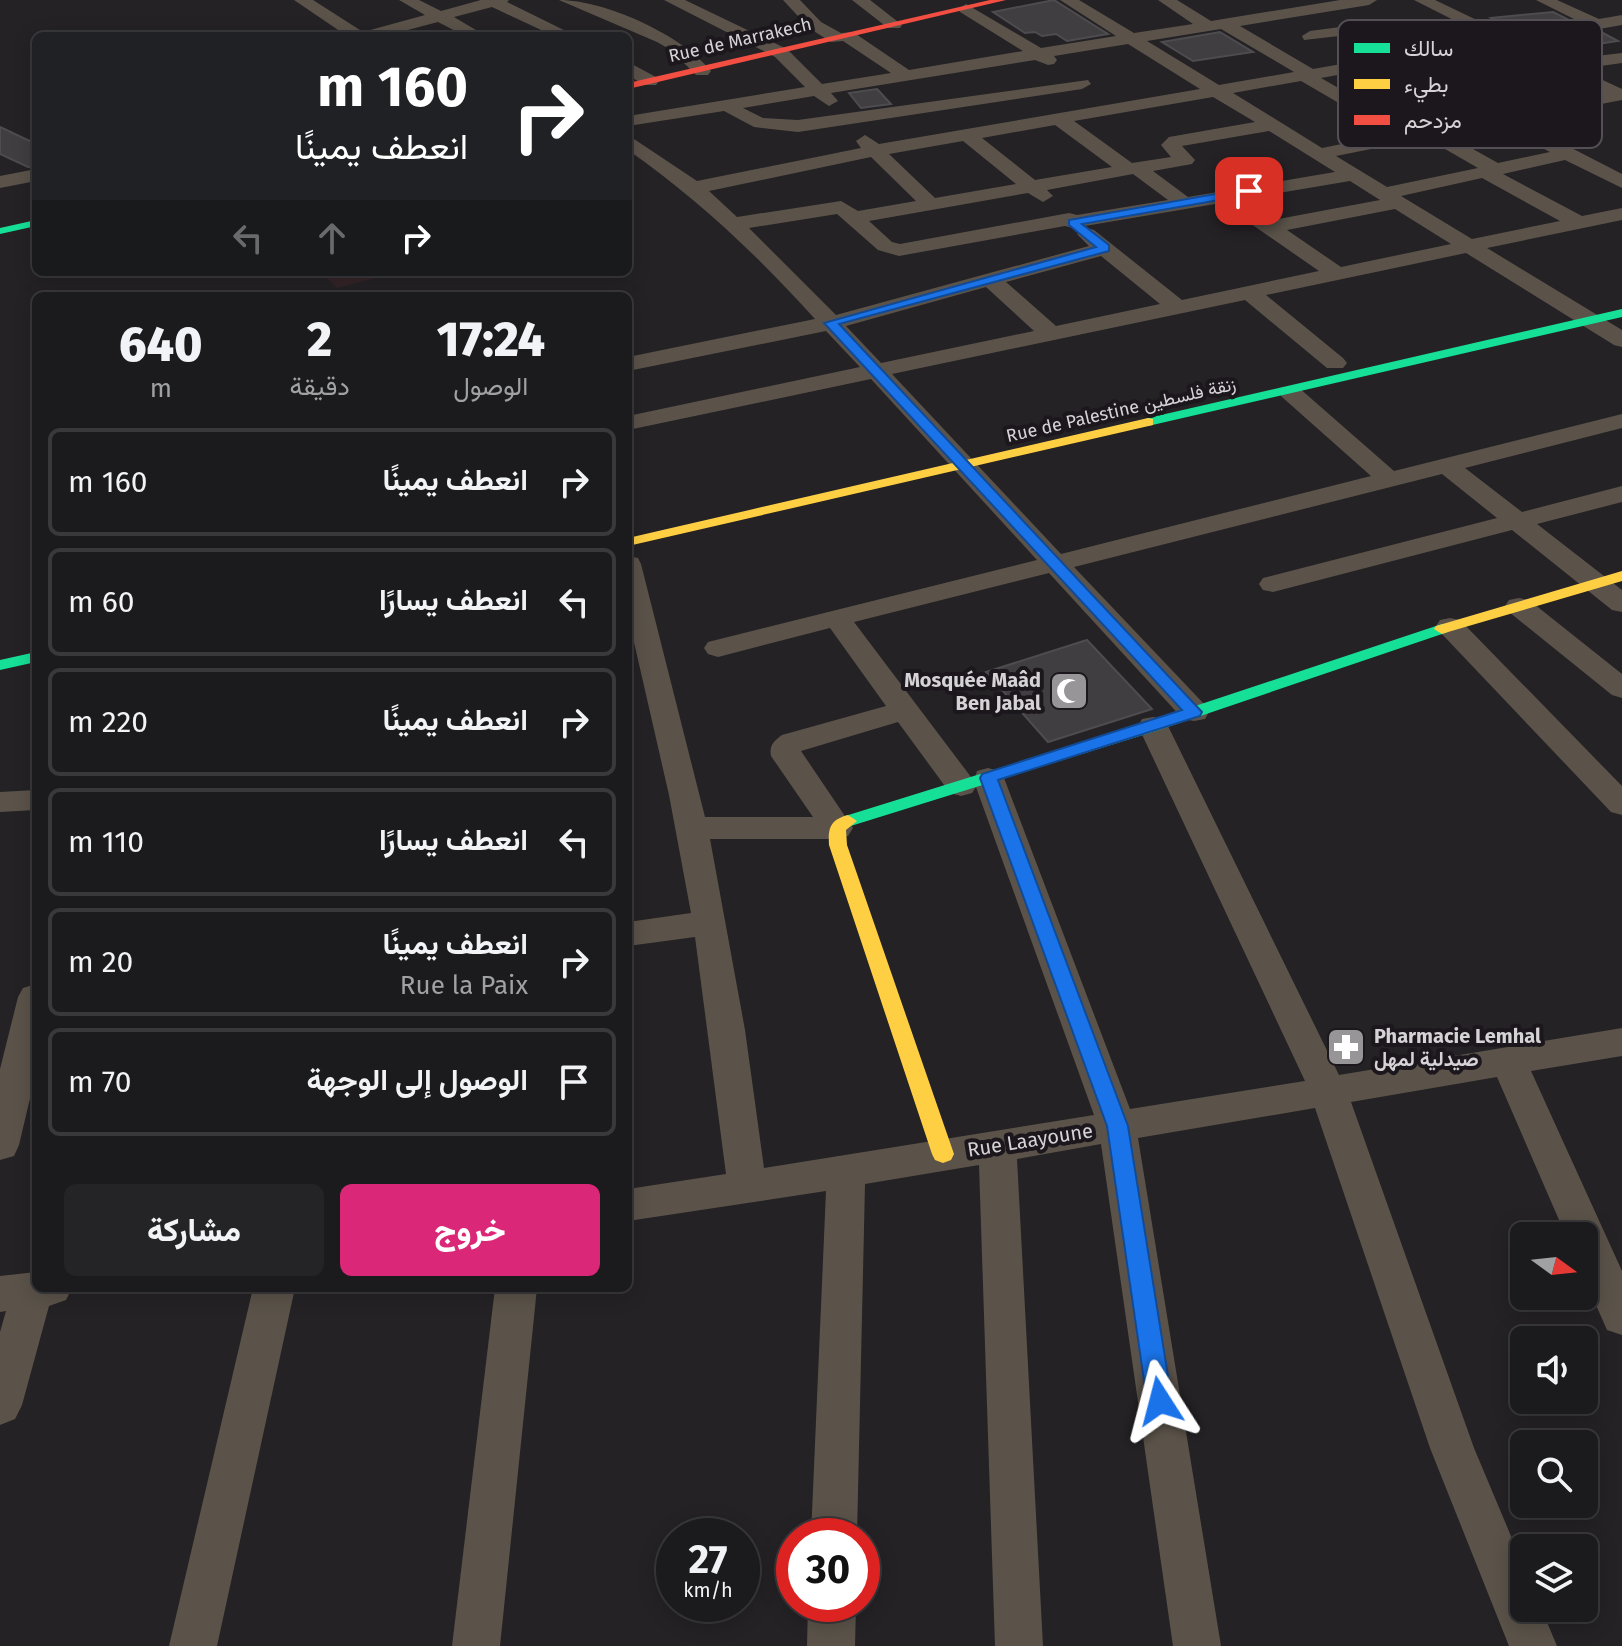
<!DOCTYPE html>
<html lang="ar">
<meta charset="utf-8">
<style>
:root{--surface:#1b1a1c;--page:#242325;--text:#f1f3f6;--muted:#a0a1a3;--line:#39383b;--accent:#db2777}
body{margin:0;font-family:"Fira Sans",Vazirmatn,sans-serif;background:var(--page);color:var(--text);direction:rtl;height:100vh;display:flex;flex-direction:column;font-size:30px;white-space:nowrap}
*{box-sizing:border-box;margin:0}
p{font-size:26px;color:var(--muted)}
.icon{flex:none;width:44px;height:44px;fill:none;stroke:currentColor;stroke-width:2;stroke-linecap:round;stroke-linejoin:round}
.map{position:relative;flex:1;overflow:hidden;direction:ltr}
.drawer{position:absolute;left:32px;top:292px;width:600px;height:1000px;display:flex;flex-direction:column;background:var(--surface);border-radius:12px;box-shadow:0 4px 20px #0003,0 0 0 2px var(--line);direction:rtl}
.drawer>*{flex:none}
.banner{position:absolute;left:32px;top:32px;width:600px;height:244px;border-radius:12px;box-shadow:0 4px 20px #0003,0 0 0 2px var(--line);direction:rtl;background:#202124;color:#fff;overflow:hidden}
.needle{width:52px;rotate:105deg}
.buttons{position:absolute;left:1510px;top:1222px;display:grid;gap:16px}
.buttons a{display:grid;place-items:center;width:88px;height:88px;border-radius:12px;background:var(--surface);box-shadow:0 4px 20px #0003,0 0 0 2px var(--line);font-size:40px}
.speed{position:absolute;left:656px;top:1518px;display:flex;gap:16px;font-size:40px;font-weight:700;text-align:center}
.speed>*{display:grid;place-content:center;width:104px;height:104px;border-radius:50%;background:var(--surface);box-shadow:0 4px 20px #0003,0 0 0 2px var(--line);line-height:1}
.speed small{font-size:20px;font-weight:400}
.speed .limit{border:12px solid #d22;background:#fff;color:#111}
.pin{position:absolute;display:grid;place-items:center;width:68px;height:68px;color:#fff;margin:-34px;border-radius:16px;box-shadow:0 4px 12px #0006}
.me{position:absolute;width:88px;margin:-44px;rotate:351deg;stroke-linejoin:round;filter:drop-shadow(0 0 6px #0008)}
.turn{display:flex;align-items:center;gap:28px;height:168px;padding:0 32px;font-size:36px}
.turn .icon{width:104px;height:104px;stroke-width:2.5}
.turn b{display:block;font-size:56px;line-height:68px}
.lanes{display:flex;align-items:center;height:76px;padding:0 32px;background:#0003;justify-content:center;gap:40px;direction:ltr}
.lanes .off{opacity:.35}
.eta{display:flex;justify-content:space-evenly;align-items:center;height:136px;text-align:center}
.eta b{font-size:48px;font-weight:800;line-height:56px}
.button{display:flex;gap:16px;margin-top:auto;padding:16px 32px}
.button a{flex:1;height:92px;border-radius:12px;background:var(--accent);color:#fff;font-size:32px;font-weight:800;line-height:92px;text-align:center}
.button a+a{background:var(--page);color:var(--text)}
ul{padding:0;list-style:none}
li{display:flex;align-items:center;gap:24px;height:108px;margin:0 16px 12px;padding:0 16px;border:4px solid var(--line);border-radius:12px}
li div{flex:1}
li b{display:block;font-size:30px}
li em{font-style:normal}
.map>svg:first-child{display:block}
</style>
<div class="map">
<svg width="1622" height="1646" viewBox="0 0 1622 1646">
<rect width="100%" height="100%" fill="#242225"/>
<!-- education -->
<polygon fill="#342428" points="321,272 400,272 337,288"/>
<!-- building -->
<g fill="#403e40" stroke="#4e4c4e" stroke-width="2">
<polygon points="1054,0 1092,24 1108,34 1067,41 1056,34 1042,36 1035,32 1025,33 993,12"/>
<polygon points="1553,12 1571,21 1512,31 1491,18"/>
<polygon points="1220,32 1253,52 1193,61 1162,42"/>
<polygon points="1601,32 1618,41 1550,51 1534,43"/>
<polygon points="877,89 891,104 861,108 849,93"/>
<polygon points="0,127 36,144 36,166 28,167 0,154"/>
<polygon points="1087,640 1152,709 1048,742 986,672"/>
</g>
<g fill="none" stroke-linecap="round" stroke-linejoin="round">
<!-- street -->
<g fill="#5b534a" fill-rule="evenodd">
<polygon points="294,0 313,0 363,32 425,15 399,0 419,0 441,11 481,0 509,0 507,2 576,36 554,36 492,7 454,17 486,36 465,36 438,22 385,36 347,36"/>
<path d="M 559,0 C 605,0 682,35 711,71 L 708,75 L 696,75 L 671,50 L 657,42 Z"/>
<path d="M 664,0 L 685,0 L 787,49 L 822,84 L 891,73 L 843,41 L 831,42 L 809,28 L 783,0 L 800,0 L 821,22 L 841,33 L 853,32 L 909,70 L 1023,51 L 960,12 L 958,9 L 966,4 L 1041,48 L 1116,36 L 1060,0 L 1079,0 L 1134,33 L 1193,24 L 1158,0 L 1177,0 L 1211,21 L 1340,0 L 1377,0 L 1369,5 L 1240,26 L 1313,69 L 1438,47 L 1401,29 L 1304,40 L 1302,36 L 1310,31 L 1401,19 L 1416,23 L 1458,44 L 1489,38 L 1414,0 L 1435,0 L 1508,35 L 1580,22 L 1536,0 L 1557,0 L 1599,19 L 1622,15 L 1622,25 L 1524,42 L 1562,60 L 1622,53 L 1622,63 L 1579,69 L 1622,89 L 1622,100 L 1517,120 L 1622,174 L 1622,188 L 1565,160 L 1503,174 L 1582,216 L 1622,208 L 1622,220 L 1487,248 L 1622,330 L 1622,347 L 1614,345 L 1466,253 L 1266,295 L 1343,358 L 1347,363 L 1343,368 L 1327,368 L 1245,300 L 892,374 L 1061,554 L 1371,476 L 1282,397 L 1278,392 L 1282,387 L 1298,387 L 1394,471 L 1622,414 L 1622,428 L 1465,468 L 1522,512 L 1622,486 L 1622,502 L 1537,524 L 1622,590 L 1622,612 L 1612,610 L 1512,530 L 1273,592 L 1263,590 L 1259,584 L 1263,578 L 1497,518 L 1442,474 L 1074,567 L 1205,705 L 1209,712 L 1205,719 L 1194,721 L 1183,719 L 1049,573 L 854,622 L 974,781 L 977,771 L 988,768 L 999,771 L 1004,778 L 1130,1109 L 1305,1081 L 1138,726 L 1142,719 L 1153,717 L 1164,719 L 1168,726 L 1339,1075 L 1622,1028 L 1622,1056 L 1531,1071 L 1622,1271 L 1622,1335 L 1607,1330 L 1584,1278 L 1584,1236 L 1566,1236 L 1497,1077 L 1351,1102 L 1474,1448 L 1524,1567 L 1524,1608 L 1541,1608 L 1557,1646 L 1509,1646 L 1430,1448 L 1315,1108 L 1138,1138 L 1221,1646 L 1173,1646 L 1101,1144 L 1017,1159 L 1043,1646 L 995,1646 L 979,1165 L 865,1184 L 857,1536 L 811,1536 L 826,1191 L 628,1221 L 628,1189 L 726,1174 L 695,937 L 628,946 L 628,922 L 691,913 L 669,795 L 628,616 L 628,556 L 638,558 L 641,564 L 705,817 L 813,817 L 771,756 C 769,745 774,741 782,735 L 886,706 L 830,628 L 718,657 L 708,654 L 704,648 L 708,642 L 1037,560 L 871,379 L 628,430 L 628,416 L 860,367 L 826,331 L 628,371 L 628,357 L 815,319 C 756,254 700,201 628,150 L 628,135 L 697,181 L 861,148 L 856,141 L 865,135 L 879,144 L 1200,89 L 1128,44 L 1054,56 L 1057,60 L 1054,64 L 1048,65 L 1035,60 L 831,93 L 838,101 L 829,106 L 814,96 L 743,108 L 763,118 L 798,120 L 1088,80 L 1091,84 L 1082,89 L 798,132 L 754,127 L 724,111 L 628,126 L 628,116 L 805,87 L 775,57 ZM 1221,29 L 1294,72 L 1219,85 L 1147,41 ZM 1504,46 L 1557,71 L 1486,84 L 1430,59 ZM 1410,62 L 1466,90 L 1486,94 L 1573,78 L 1602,93 L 1431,126 L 1396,107 L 1356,98 L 1321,78 ZM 1301,81 L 1344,106 L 1384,115 L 1411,130 L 1322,148 L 1233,93 ZM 1213,97 L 1255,122 L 1169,137 L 1161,145 L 1171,157 L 1132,163 L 1074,121 ZM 1497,124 L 1550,152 L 1498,163 L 1446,134 ZM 1055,125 L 1112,167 L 1035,180 L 982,138 ZM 1269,131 L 1335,172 L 1188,197 L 1153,171 L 1192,164 L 1195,160 L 1182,146 ZM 1426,138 L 1478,168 L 1387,187 L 1336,156 ZM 963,141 L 1016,184 L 935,198 L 889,154 ZM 871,157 L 916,201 L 858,211 L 841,201 L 737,217 L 709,191 ZM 1133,174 L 1168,200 L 1077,215 L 1069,213 L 900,244 L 892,242 L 869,221 L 1028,193 L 1043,202 L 1053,196 L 1047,190 ZM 1482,178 L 1560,221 L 1472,239 L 1401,196 ZM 1350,181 L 1380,200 L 1273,220 L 1243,199 ZM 1221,203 L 1319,271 L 1182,300 L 1094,230 L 1087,228 L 1077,234 L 1089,246 L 836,315 L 749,228 L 837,214 L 878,250 L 899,256 L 1065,226 L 1073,228 ZM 1395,209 L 1451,244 L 1341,267 L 1287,230 ZM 1101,256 L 1160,304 L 1056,326 L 1006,282 ZM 986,287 L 1034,331 L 881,363 L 846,326 ZM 898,722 L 950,793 L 961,796 L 972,793 L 976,787 L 1094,1115 L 764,1168 L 745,1030 L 710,839 L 837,839 L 848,836 L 853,828 L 801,751 Z"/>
<polygon points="852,0 870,0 902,25 900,28 888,28"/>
<polygon points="628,62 656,77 659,81 656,85 644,85 628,75"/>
<polygon points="36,169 36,181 0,188 0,176"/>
<polygon points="1519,598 1529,600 1622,674 1622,698 1612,695 1509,612 1505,606 1509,600"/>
<polygon points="1450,618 1460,620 1622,786 1622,815 1611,812 1440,632 1436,626 1440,620"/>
<polygon points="36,790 36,810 0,812 0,792"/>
<polygon points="36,984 36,1073 19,1145 14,1156 0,1160 0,1069 18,997 23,988"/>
<polygon points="36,1272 36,1288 72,1288 66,1300 49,1306 22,1405 15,1419 0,1425 0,1332 6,1311 0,1312 0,1276"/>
<polygon points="253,1288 295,1288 217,1646 169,1646"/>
<polygon points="495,1288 537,1288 500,1646 452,1646"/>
<polygon points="808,1604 856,1604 855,1646 807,1646"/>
</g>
<!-- fast -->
<g fill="#16e098" fill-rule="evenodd">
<polygon points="36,220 36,226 0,234 0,228"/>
<polygon points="1622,309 1622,317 1148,426 1141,422 1148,418"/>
<polygon points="1442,624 1448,626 1450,629 1448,632 1159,730 854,825 848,827 839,821 842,817 1147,722"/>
<polygon points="36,652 36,662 0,670 0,660"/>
</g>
<!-- slow -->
<g fill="#ffcf43" fill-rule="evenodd">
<polygon points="1148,418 1153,419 1153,425 628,546 628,538"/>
<polygon points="1622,571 1622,581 1448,632 1442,634 1434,629 1436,626"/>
<path d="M 848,815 L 857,821 L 846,830 L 847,845 L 954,1154 L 951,1160 L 943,1163 L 935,1160 L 932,1154 L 829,845 C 828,828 830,820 848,815 Z"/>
</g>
<!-- jam -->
<polygon fill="#f24e42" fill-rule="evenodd" points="990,0 1006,0 628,89 628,83"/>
</g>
<!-- route -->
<polygon fill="#1a73e8" stroke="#114b97" stroke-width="2" points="1249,188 1254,191 1253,194 1082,224 1109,245 1109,251 839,324 1202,712 1200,716 998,780 1128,1126 1172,1401 1168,1409 1160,1412 1151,1409 1147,1401 1107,1126 980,778 982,774 1182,710 824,323 1096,247 1069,225 1069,220"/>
<!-- icons -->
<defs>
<g id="mosque-square" transform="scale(2)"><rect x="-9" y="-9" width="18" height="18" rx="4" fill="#989598" stroke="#1c171d"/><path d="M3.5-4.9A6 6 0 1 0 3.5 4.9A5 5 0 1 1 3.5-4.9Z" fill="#fff"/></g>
<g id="pharmacy-square" transform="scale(2)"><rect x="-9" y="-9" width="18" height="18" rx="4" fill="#989598" stroke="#1c171d"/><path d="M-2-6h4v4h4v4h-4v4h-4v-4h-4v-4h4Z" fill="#fff"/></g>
</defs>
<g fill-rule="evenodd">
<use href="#mosque-square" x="1069" y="691"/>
<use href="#pharmacy-square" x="1346" y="1047"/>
</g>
<g text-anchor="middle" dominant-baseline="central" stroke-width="8" stroke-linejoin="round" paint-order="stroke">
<!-- far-street labels -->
<g font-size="18" fill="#d6d3d6" stroke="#1c171d">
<text transform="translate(740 40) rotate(-13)">Rue de Marrakech</text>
<text transform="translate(1121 410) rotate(-13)">Rue de Palestine زنقة فلسطين</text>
</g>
<!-- poi labels -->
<g font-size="20" font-weight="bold" fill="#d6d3d6" stroke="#1c171d" text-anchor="end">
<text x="1041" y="680">Mosquée Maâd<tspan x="1041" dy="23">Ben Jabal</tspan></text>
<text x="1374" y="1036" text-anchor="start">Pharmacie Lemhal<tspan x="1374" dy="23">صيدلية لمهل</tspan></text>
</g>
<!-- street labels -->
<g font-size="20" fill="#d6d3d6" stroke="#1c171d">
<text transform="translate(1030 1140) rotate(-9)">Rue Laayoune</text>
</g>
</g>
<!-- legend -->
<rect x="1338" y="20" width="264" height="128" rx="12" fill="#1c171d" stroke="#544f54" stroke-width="2"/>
<rect x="1354" y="43" width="36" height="10" fill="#16e098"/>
<rect x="1354" y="79" width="36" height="10" fill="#ffcf43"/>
<rect x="1354" y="115" width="36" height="10" fill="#f24e42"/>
<g font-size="22" fill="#d6d3d6">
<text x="1404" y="56">سالك</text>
<text x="1404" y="92">بطيء</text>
<text x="1404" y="128">مزدحم</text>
</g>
</svg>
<div class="buttons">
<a><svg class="needle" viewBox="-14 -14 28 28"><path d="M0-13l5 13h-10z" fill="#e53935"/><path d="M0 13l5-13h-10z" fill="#a0a1a3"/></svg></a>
<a><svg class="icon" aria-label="sound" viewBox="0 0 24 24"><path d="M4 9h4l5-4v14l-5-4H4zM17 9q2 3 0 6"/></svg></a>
<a><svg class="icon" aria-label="search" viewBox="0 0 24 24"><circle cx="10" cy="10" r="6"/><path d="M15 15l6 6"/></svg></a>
<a><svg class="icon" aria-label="layers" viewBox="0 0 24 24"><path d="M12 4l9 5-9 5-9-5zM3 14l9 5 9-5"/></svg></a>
</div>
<div class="speed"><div>27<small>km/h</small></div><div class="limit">30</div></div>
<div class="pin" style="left:1249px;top:191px;background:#d93025"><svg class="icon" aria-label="arrive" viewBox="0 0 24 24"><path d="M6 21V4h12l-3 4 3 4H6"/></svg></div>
<svg class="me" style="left:1160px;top:1401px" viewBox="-20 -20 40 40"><path d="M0-17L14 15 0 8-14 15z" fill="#1a73e8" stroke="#fff" stroke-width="4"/></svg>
<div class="banner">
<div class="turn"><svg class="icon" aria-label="right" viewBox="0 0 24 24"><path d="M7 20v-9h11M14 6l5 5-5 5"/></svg><div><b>160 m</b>انعطف يمينًا</div></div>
<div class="lanes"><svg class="icon off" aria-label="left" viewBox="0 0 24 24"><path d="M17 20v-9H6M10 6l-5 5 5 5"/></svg><svg class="icon off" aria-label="ahead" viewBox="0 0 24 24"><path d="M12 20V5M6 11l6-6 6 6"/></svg><svg class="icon" aria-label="right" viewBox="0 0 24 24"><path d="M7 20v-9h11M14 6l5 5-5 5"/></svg></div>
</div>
<section class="drawer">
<div class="eta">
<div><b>17:24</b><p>الوصول</p></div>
<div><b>2</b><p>دقيقة</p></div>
<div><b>640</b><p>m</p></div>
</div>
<ul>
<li><svg class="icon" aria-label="right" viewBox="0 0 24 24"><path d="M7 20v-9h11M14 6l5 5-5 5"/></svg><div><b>انعطف يمينًا</b></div><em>160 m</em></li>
<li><svg class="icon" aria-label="left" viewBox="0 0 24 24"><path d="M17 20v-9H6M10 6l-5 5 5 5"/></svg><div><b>انعطف يسارًا</b></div><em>60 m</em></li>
<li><svg class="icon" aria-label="right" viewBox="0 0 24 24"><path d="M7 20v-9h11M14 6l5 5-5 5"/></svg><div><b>انعطف يمينًا</b></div><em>220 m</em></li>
<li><svg class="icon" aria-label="left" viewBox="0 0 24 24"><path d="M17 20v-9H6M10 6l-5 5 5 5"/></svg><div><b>انعطف يسارًا</b></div><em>110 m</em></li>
<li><svg class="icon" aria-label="right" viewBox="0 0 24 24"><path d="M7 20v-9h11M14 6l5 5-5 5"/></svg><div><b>انعطف يمينًا</b><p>Rue la Paix</p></div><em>20 m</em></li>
<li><svg class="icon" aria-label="arrive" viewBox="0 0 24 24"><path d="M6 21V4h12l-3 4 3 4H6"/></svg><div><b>الوصول إلى الوجهة</b></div><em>70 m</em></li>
</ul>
<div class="button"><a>خروج</a><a>مشاركة</a></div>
</section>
</div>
